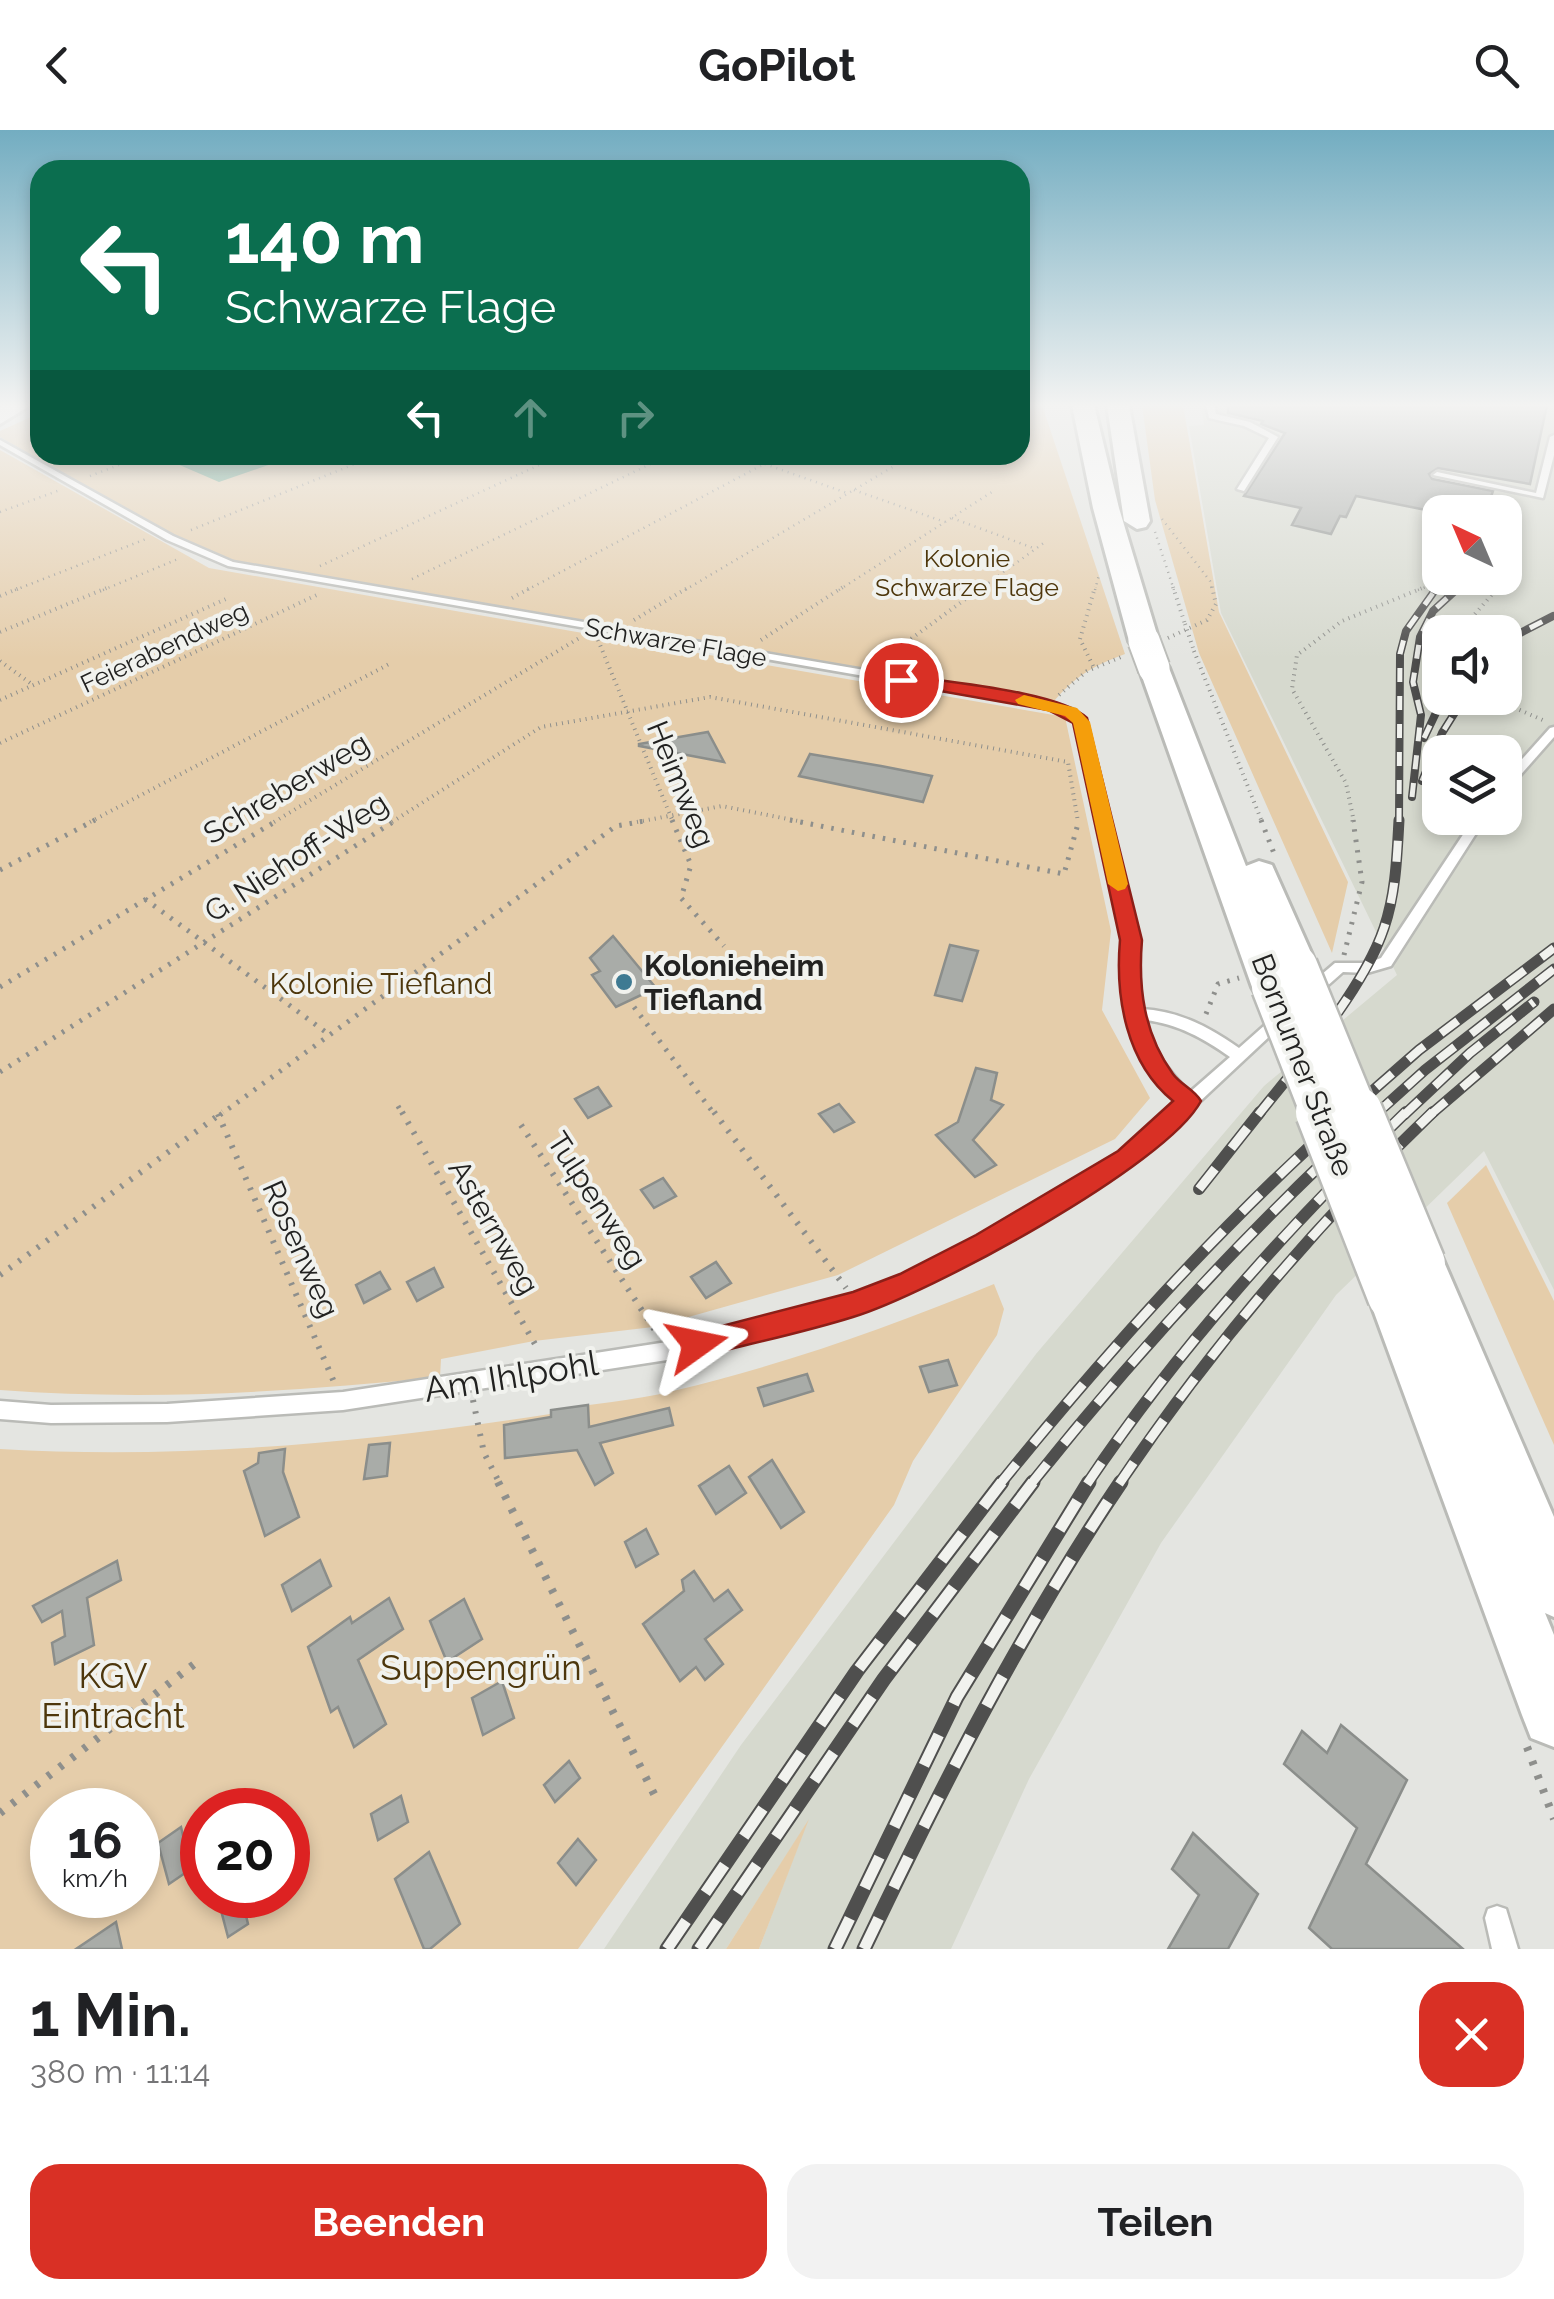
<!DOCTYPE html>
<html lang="de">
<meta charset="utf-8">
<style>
:root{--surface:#fff;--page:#f2f2f2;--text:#202124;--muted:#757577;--accent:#d93025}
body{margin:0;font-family:Raleway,sans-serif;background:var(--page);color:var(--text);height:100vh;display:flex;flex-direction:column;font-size:38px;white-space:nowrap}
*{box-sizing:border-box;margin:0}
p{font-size:32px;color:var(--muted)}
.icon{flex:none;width:55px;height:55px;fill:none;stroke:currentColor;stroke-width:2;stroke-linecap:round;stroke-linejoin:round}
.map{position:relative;height:1819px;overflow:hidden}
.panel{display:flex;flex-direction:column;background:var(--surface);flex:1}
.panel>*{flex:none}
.top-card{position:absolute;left:30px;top:30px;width:1000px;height:305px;border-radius:30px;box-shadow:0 5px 15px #0003;background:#0b6e4f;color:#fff;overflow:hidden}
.needle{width:65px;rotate:316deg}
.buttons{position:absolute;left:1422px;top:365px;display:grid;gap:20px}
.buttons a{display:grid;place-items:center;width:100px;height:100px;border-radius:20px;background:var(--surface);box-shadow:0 5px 15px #0003;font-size:50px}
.speed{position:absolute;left:30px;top:1658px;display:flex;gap:20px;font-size:50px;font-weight:700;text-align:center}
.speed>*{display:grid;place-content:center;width:130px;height:130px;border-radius:50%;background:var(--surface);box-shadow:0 5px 15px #0003;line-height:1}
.speed small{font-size:25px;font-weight:400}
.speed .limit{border:15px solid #d22;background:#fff;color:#111}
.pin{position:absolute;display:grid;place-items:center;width:85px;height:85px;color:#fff;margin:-42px;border:5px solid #fff;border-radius:50%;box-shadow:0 2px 10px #0007}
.me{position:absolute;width:110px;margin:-55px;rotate:78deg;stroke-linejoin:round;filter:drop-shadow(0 0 8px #0008)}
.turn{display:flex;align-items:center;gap:35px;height:210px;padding:0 30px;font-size:45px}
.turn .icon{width:130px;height:130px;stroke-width:2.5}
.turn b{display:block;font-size:70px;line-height:85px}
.lanes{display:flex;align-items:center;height:95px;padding:0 30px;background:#0003;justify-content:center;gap:50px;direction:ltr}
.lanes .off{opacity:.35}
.round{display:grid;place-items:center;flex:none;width:105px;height:105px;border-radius:30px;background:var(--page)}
.head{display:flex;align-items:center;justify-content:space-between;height:170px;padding:0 30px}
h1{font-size:60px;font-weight:700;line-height:75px}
.action{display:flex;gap:20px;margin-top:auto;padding:20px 30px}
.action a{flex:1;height:115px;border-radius:30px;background:var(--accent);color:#fff;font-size:40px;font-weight:700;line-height:115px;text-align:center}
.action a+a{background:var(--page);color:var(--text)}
header{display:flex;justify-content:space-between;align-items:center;height:130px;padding:0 30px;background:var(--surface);font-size:45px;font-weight:700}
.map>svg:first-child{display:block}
</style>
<header><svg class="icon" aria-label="back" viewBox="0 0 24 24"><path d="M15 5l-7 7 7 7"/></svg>GoPilot<svg class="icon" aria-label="search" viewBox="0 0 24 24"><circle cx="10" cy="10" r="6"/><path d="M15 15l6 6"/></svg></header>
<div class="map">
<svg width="1554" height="1819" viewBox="0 0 1554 1819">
<rect width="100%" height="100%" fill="#e4e5e1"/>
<!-- built -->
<path fill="#d6d9ce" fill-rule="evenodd" d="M 1201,275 L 1554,275 L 1554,1160 L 1484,1021 L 1336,1165 L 1161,1413 L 1029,1649 L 951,1819 L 759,1819 L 806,1695 L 726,1819 L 604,1819 L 741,1615 L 1036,1224 L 1264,956 L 1397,845 L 1221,483 L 1189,296 L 1204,295 ZM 1440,382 L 1505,382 L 1505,448 L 1440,448 ZM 1440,502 L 1505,502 L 1505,568 L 1440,568 ZM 1440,622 L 1505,622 L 1505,688 L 1440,688 Z"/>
<!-- green -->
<g fill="#e5cdaa" fill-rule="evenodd">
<path d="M 1020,275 L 1042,275 L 1125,524 C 1093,536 1073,547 1051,575 L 215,430 L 0,307 L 0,301 L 40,283 L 40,325 L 1020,325 Z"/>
<polygon points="1142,275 1183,275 1219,482 1348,752 1332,823 1199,523 1155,370"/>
<path d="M 0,320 L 209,438 L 1065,587 L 1111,801 L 1102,880 L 1150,968 L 1115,1009 L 838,1145 L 653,1197 L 534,1211 L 441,1229 L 440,1247 C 292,1262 148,1271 0,1260 Z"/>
<polygon points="1486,1035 1554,1171 1554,1315 1447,1073"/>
<path d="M 994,1154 L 1004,1179 L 997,1205 L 913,1331 L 894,1375 L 578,1819 L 0,1819 L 0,1319 C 185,1330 367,1312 550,1284 L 551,1280 C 591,1274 633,1271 673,1261 C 784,1235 889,1197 994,1154 ZM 52,1680 L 138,1680 L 138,1765 L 52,1765 ZM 202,1680 L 288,1680 L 288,1765 L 202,1765 Z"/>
<polygon points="809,1689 759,1819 726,1819"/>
</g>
<!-- water -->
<polygon fill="#64a386" points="185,325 297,325 219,352 175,333"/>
<!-- building -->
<g fill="#a9aca8" stroke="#8b8e8b" stroke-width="2.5">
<polygon points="1228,275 1547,275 1530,354 1438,338 1429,344 1432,349 1493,361 1486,382 1436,382 1356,366 1346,387 1340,386 1331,404 1292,395 1301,378 1244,366 1285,303 1261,294 1263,291 1228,283"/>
<polygon points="708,602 724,632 639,616 639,614"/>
<polygon points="810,624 881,636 932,646 923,672 799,646"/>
<polygon points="613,806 656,858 616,877 592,845 600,841 590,828"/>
<polygon points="950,815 978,821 962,871 935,865"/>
<polygon points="976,938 997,943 991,970 1003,975 973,1010 996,1035 975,1047 936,1005 958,992"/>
<polygon points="598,957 611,976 588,988 575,969"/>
<polygon points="839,974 854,992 834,1002 819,984"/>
<polygon points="663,1048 676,1066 654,1078 641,1060"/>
<polygon points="716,1132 731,1153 706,1168 691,1147"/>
<polygon points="434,1138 443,1157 417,1171 407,1152"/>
<polygon points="380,1142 390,1159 364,1173 356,1155"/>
<polygon points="948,1230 957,1255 929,1262 920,1237"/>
<polygon points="807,1244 813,1261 764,1276 758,1258"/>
<polygon points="588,1275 589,1297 669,1278 673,1295 600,1313 613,1343 595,1355 577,1320 505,1328 504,1295 551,1287 551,1280"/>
<polygon points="390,1313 387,1346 364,1349 369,1315"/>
<polygon points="285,1319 283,1342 299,1387 265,1406 244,1341 258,1333 259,1323"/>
<polygon points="772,1330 804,1382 781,1398 749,1347"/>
<polygon points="729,1336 746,1363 716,1384 699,1356"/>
<polygon points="646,1399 658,1424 636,1437 625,1412"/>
<polygon points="320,1430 331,1456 292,1481 282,1455"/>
<polygon points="117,1431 121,1450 87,1468 94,1515 55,1534 52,1513 65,1506 62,1481 42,1492 33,1476"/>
<polygon points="694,1441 714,1471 728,1460 742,1480 705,1509 723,1534 705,1550 696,1537 680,1551 643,1494 684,1461 682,1450"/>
<polygon points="389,1468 403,1499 358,1530 386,1594 354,1617 338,1577 331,1582 308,1517 350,1487 352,1493"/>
<polygon points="464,1469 482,1509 447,1532 430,1491"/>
<polygon points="502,1551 514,1588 483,1605 472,1568"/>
<polygon points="1341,1595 1407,1650 1366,1734 1463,1819 1332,1819 1309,1798 1357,1698 1284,1634 1302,1601 1327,1623"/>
<polygon points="569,1631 580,1648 555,1672 544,1655"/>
<polygon points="401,1666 408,1692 378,1710 371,1684"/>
<polygon points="181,1697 191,1739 169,1754 158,1713"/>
<polygon points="1193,1703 1258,1764 1228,1819 1168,1819 1199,1765 1172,1739"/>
<polygon points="578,1709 596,1730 576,1755 558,1733"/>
<polygon points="429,1722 460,1794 430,1819 424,1819 395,1749"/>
<polygon points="217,1765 241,1765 248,1794 228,1807"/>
<polygon points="116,1792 122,1819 76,1819"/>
</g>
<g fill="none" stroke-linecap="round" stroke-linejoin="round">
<!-- lane casing -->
<g stroke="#babbb7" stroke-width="5">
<g id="lane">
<polygon points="1206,275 1214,275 1216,284 1250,292 1278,307 1244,361 1237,359 1269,308 1244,296 1209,288"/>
<polygon points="1554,305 1554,325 1543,368 1433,345 1437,342 1536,363 1550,307"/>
<path d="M 0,310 L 173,406 L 233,432 L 1051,572 L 1075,580 L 1087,592 L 1138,810 L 1138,855 L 1142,879 C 1179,881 1209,897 1239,918 L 1275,886 L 1285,886 L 1287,890 L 1133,1034 L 991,1118 L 915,1158 L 854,1182 L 667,1230 L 343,1280 L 167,1292 L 51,1293 L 0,1289 L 0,1271 L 51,1275 L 167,1274 L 343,1262 L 667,1212 L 853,1166 L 903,1146 L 979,1108 L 1121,1024 L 1180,972 L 1153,942 L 1126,884 L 1128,881 L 1124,855 L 1124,810 L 1075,593 L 1067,584 L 1049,578 L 228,436 L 167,410 L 0,315 ZM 1145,890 C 1178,894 1203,908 1230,927 L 1190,962 C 1168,942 1152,919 1145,890 Z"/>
<polygon points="907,325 918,325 909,331 903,331 903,327"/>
<polygon points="1554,597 1554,607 1509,658 1505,659 1505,648 1550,598"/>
<polygon points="1474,688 1486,688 1391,836 1367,843 1343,842 1317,865 1307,865 1305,861 1307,857 1335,833 1367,833 1381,828"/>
<polygon points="1497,1776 1506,1779 1518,1819 1492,1819 1485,1788 1488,1779"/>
</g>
</g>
<!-- secondary casing -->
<g stroke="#babbb7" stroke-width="6">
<g id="secondary">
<polygon points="5,275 31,275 0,294 0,277"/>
<polygon points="1072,275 1094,275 1119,378 1159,511 1155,517 1133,517 1129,511 1093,378"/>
<polygon points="1107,275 1129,275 1150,391 1146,397 1137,399 1124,391"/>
<polygon points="1154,529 1165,531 1169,538 1246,736 1259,731 1272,735 1317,836 1311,846 1297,851 1289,848 1292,857 1286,868 1272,872 1258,868 1252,857 1139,538 1143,531"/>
<polygon points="1420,1112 1438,1118 1554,1387 1554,1487 1545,1483 1554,1505 1554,1617 1531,1608 1522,1585 1368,1166 1375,1150 1393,1143 1400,1145 1395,1134 1402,1118"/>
</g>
</g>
<!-- path-far4 -->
<g stroke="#8e8f8c" stroke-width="2.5" stroke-dasharray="1 5" stroke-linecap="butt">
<polyline points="144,325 156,331"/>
<polyline points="685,325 702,331 714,325"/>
<polyline points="765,334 847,363"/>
<polyline points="90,346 145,325"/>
<polyline points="854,360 945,392"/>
<polyline points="0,382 60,360"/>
<polyline points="952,388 1036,419"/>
<polyline points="1162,389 1210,451 1212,460"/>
<polyline points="191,400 377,325"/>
<polyline points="1155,402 1174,460"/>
<polyline points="320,436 561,325"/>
<polyline points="412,449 669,325"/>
<polyline points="15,460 146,409"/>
<polyline points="103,460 178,429"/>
<polyline points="527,460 781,325"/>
<polyline points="685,460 896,335"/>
<polyline points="839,460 995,360"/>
<polyline points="979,460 1045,412"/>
<polyline points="1095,460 1099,445"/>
<path d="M 1418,460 C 1445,449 1472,448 1496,460"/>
</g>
<!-- path-far3 -->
<g stroke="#8e8f8c" stroke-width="4" stroke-dasharray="1 5" stroke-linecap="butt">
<polyline points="1173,457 1185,494"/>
<polyline points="0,466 22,457"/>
<polyline points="512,468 532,457"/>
<polyline points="634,490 689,457"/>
<polyline points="0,502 109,457"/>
<polyline points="1459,502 1497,459 1492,457"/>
<polyline points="1168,508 1207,490 1216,474 1212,457"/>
<polyline points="598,510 673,692"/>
<polyline points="761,510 843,457"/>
<polyline points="1194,521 1262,692"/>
<polyline points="882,530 982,457"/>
<polyline points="0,531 33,555"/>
<polyline points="1093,536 1080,509 1095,457"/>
<polyline points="1059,565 1087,541 1121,527"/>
<polyline points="1492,568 1545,591"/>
<polyline points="0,570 226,469"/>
<polyline points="0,613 319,464"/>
<polyline points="90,692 391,533"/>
<polyline points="274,692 581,507"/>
<polyline points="392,692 541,597 710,567 1068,632 1078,692"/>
<polyline points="637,692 722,676 803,692"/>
<polyline points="1354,692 1346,653 1292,559 1297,525 1342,491 1425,457"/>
</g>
<!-- path-far2 -->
<g stroke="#8e8f8c" stroke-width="5" stroke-dasharray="2.5 8" stroke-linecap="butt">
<polyline points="672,690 691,735 681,768 724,816"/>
<polyline points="790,690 1064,744 1079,690"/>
<polyline points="1261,690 1275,726"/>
<polyline points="0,740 95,690"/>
<polyline points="145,769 327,903"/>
<polyline points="1344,825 1362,752 1353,690"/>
<polyline points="0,857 278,690"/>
<polyline points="634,877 715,985"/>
<polyline points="1206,884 1218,854 1239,848"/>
<polyline points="0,942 396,690"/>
<polyline points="398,976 403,985"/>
<polyline points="220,985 616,696 650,690"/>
</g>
<!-- path-far1 -->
<g stroke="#8e8f8c" stroke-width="6" stroke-dasharray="2.5 9" stroke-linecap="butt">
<polyline points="402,982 539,1221"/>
<polyline points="714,982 846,1158"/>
<polyline points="218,984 334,1252"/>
<polyline points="521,995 658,1205"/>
<polyline points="0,1145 223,982"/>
<polyline points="473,1270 484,1323 500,1354"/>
</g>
<!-- path -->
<g stroke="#8e8f8c" stroke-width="8" stroke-dasharray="4 11" stroke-linecap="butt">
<polyline points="498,1352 657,1670"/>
<polyline points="1527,1617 1554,1689"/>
<polyline points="0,1683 197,1532"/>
</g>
<!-- lane -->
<use href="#lane" fill="#fff" fill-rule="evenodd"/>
<!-- secondary -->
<use href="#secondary" fill="#fff" fill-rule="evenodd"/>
<!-- rail-far3 casing -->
<g stroke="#4f4f4e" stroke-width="8">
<g id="rail-far3">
<polyline points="1505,511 1553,486"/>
<polyline points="1424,608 1443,568"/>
<polyline points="1422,651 1442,603 1464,568"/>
<polyline points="1412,667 1421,585 1413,552 1420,507 1433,481 1469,448"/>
<polyline points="1399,692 1400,524 1406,501 1438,456"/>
</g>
</g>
<!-- rail-far2 casing -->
<g stroke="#4f4f4e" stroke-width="11">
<g id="rail-far2">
<path d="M 1258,985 C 1299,934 1364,858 1384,798 C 1396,763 1397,725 1399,690"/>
<polyline points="1345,985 1419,920 1554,818"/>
<polyline points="1375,985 1425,940 1554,839"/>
<polyline points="1404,985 1470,923 1534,872"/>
<polyline points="1430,985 1554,879"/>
</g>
</g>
<!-- rail-far1 casing -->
<g stroke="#4f4f4e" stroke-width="12">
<g id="rail-far1">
<polyline points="1199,1059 1260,982"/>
<path d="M 1000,1354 C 1107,1222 1220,1095 1348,982"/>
<path d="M 1031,1354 C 1137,1221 1251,1097 1377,982"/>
<path d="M 1087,1354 C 1179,1217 1288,1097 1406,982"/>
<path d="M 1119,1354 C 1210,1219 1315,1095 1433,982"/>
</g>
</g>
<!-- rail casing -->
<g stroke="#4f4f4e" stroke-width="15">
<g id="rail">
<polyline points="667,1819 857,1541 1002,1352"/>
<polyline points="699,1819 884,1549 1033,1352"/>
<polyline points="835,1819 957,1567 1089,1352"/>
<path d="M 864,1819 C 941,1658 1021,1500 1121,1352"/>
</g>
</g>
<!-- rail-far3 -->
<use href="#rail-far3" stroke="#f1f2ee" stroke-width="5" stroke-dasharray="14" stroke-linecap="butt"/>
<!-- rail-far2 -->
<use href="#rail-far2" stroke="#f1f2ee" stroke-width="8" stroke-dasharray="21" stroke-linecap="butt"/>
<!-- rail-far1 -->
<use href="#rail-far1" stroke="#f1f2ee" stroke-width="9" stroke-dasharray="26" stroke-linecap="butt"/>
<!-- rail -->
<use href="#rail" stroke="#f1f2ee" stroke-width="11" stroke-dasharray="34" stroke-linecap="butt"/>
<!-- secondary-bridge-far2 casing -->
<g stroke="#babbb7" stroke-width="35" stroke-linecap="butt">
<polyline id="secondary-bridge-far2" points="1144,511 1154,538"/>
</g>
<!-- secondary-bridge-far1 casing -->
<g stroke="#babbb7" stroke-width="45" stroke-linecap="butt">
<g id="secondary-bridge-far1">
<polyline points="1297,836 1358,985"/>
<polyline points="1272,857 1322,985"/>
</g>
</g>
<!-- secondary-bridge casing -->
<g stroke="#babbb7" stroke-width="55" stroke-linecap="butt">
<g id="secondary-bridge">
<polyline points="1321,982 1393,1166"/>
<polyline points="1357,982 1420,1134"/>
</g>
</g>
<!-- path-bridge -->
<polyline stroke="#8e8f8c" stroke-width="4" stroke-dasharray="1 5" stroke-linecap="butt" points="1185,494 1194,521"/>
<!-- secondary-bridge-far2 -->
<use href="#secondary-bridge-far2" stroke="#fff" stroke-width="31"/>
<!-- secondary-bridge-far1 -->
<use href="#secondary-bridge-far1" stroke="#fff" stroke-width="40"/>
<!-- secondary-bridge -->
<use href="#secondary-bridge" stroke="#fff" stroke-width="50"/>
</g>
<!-- sky -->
<linearGradient id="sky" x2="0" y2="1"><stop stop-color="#73adc1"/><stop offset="0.52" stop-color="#f3f3f2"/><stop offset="1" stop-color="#f3f3f2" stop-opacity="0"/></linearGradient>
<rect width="1554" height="529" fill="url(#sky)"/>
<!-- route -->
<path fill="#d93025" stroke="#8d1f18" stroke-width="2.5" d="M 901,545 C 944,552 1059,561 1087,588 L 1142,810 C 1138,858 1144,904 1173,944 C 1181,955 1194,959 1201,971 C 1167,1036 926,1165 853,1187 C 802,1203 749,1214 697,1227 L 687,1223 L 683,1214 L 687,1205 L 853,1162 L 900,1144 L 976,1105 L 1118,1021 L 1173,971 C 1126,933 1115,867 1120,810 L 1073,593 L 1048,580 L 895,553 L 895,546 Z"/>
<!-- slow -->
<polygon fill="#f59e0b" points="1024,565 1077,578 1090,592 1128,754 1125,759 1118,761 1108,754 1073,593 1065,586 1018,574 1015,570"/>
<!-- markers -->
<circle fill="#3e7a92" stroke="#f1f2ee" stroke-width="4" cx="624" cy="852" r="10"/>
<g text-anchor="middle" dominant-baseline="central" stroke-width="8" stroke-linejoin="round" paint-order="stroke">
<!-- far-park labels -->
<g font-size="25" fill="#4d360b" stroke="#f1f2ee">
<text x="967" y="428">Kolonie<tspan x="967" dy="29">Schwarze Flage</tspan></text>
</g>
<!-- far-street labels -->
<g font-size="25" fill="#222221" stroke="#f1f2ee">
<text transform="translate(676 512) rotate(10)">Schwarze Flage</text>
<text transform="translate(164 517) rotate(-25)">Feierabendweg</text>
</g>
<!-- street labels -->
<g font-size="30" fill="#222221" stroke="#f1f2ee">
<text transform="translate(681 654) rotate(68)">Heimweg</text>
<text transform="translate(286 658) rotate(-31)">Schreberweg</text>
<text transform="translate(296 727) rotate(-33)">G. Niehoff-Weg</text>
<text transform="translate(1303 935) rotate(69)">Bornumer Straße</text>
<text transform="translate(597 1070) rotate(57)">Tulpenweg</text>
<text transform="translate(494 1097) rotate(60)">Asternweg</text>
<text transform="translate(301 1119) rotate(66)">Rosenweg</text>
</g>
<!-- poi labels -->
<g font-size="30" font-weight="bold" fill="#222221" stroke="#f1f2ee" text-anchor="start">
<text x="644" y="835">Kolonieheim<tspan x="644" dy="34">Tiefland</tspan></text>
</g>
<!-- park labels -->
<g font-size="30" fill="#4d360b" stroke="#f1f2ee">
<text x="381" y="853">Kolonie Tiefland</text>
</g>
<!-- near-street labels -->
<g font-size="35" fill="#222221" stroke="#f1f2ee">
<text transform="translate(511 1246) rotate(-9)">Am Ihlpohl</text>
</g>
<!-- near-park labels -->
<g font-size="35" fill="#4d360b" stroke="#f1f2ee">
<text x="481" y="1537">Suppengrün</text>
<text x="113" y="1545">KGV<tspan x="113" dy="40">Eintracht</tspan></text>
</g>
</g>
</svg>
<div class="buttons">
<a><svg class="needle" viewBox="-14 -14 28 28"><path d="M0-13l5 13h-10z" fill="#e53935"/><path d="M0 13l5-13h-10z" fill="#757577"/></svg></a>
<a><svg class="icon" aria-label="sound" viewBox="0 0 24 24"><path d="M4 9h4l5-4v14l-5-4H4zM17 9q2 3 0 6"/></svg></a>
<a><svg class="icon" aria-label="layers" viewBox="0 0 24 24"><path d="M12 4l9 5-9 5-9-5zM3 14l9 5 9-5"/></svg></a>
</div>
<div class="speed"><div>16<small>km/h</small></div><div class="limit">20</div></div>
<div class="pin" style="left:901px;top:550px;background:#d93025"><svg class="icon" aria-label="arrive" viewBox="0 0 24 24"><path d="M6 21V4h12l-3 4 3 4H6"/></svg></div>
<svg class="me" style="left:697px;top:1214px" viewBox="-20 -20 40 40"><path d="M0-17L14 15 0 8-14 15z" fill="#d93025" stroke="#fff" stroke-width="4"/></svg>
<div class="top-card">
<div class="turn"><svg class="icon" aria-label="left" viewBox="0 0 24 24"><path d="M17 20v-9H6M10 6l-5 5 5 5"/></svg><div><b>140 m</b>Schwarze Flage</div></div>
<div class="lanes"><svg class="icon" aria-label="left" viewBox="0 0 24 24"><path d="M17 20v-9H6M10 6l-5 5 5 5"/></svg><svg class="icon off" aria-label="ahead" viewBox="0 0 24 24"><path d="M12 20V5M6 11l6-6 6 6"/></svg><svg class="icon off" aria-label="right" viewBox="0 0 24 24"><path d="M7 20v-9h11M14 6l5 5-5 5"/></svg></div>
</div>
</div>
<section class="panel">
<div class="head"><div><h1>1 Min.</h1><p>380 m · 11:14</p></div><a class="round" style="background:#d93025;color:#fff"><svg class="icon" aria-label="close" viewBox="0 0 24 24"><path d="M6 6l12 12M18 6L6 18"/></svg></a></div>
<div class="action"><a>Beenden</a><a>Teilen</a></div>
</section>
